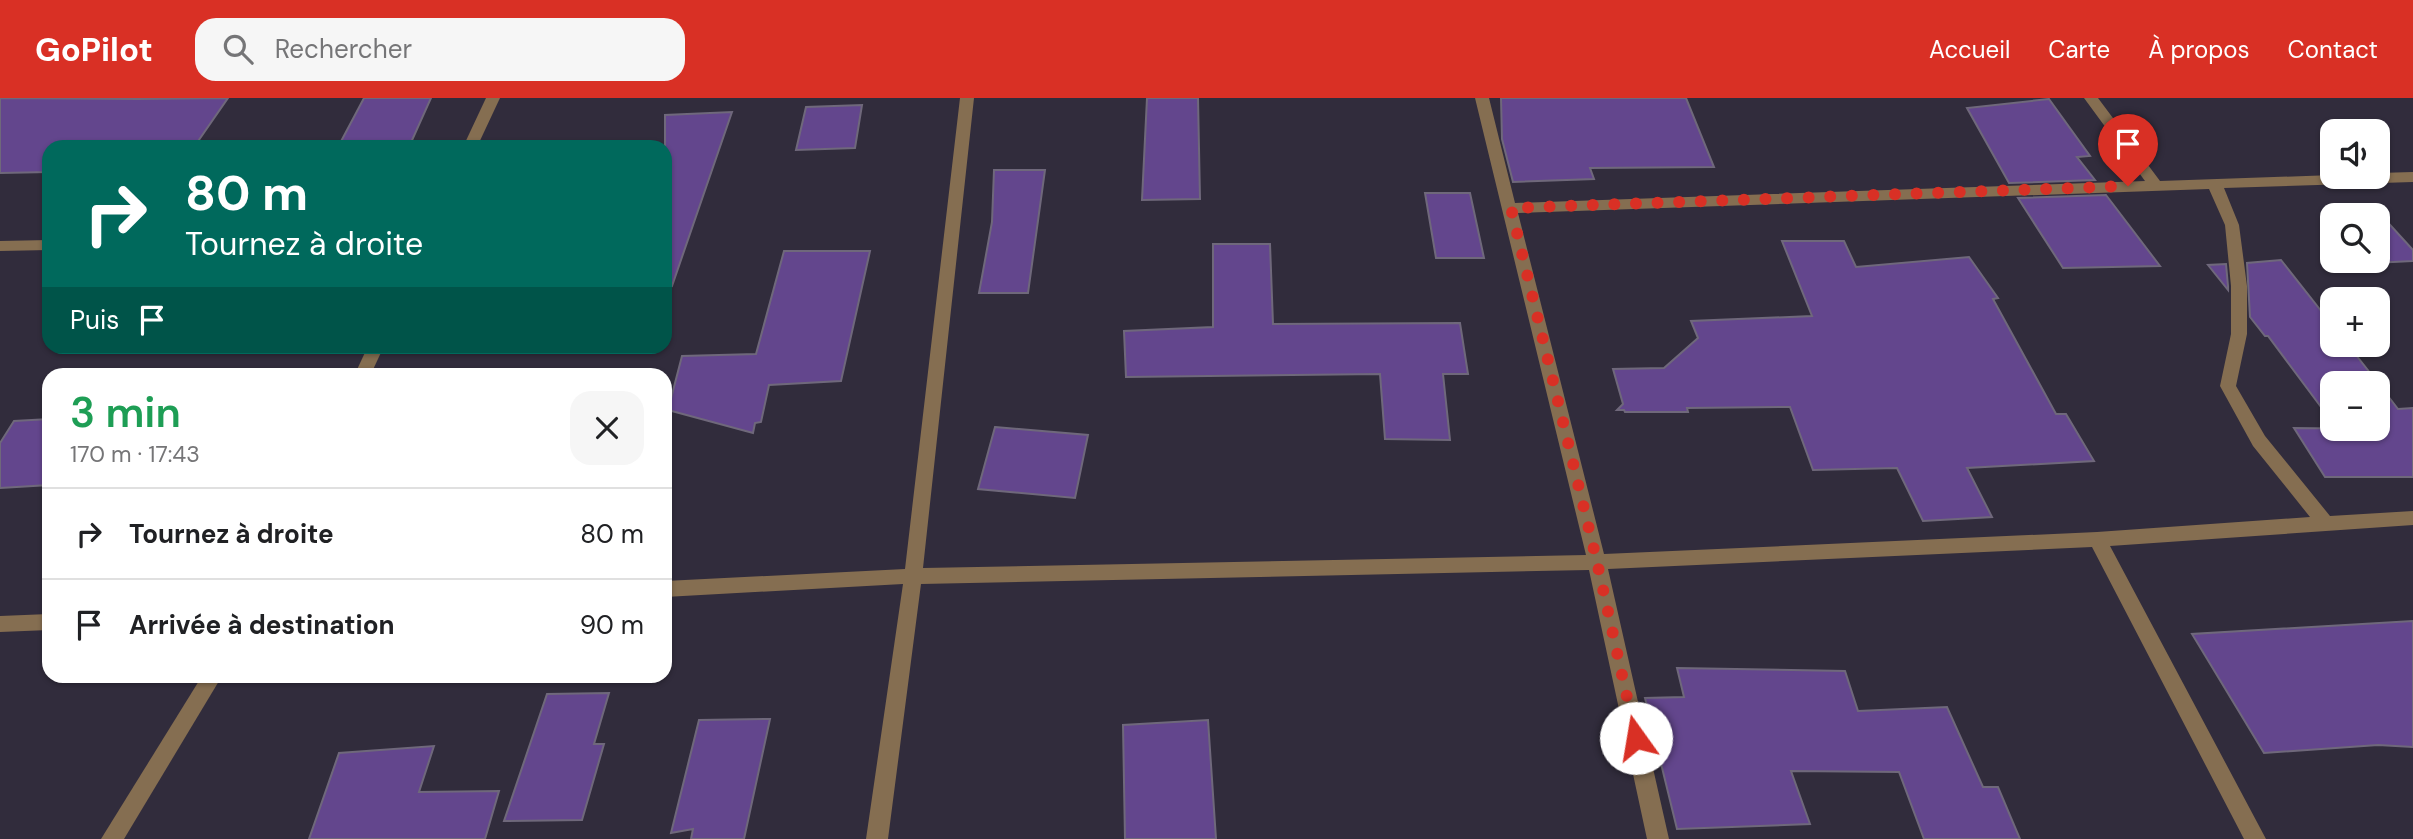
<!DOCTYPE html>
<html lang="fr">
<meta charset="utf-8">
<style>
:root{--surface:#fff;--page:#f6f6f6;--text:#202124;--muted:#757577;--line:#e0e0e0;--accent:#d93025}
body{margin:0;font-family:"DM Sans",sans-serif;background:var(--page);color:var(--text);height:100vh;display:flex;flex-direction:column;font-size:26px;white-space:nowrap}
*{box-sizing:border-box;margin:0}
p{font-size:23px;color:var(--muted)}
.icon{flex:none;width:38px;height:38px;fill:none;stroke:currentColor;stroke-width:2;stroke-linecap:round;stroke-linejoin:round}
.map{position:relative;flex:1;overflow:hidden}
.sheet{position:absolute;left:42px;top:270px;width:630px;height:315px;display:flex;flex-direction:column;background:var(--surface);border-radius:21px;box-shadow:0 2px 5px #0004}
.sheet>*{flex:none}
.banner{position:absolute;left:42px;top:42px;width:630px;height:214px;border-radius:21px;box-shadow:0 2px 5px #0004;background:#00695c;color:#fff;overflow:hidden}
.controls{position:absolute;left:2320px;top:21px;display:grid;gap:14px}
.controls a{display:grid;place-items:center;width:70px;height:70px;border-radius:14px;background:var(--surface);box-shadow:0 2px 5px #0004;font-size:35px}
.pin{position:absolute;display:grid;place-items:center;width:60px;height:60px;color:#fff;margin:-72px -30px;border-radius:50% 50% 50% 0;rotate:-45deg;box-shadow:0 0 7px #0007}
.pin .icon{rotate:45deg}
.me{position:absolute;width:77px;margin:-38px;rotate:347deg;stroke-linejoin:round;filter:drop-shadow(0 0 5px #0008)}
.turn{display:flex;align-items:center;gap:24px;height:147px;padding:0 28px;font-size:32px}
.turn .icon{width:91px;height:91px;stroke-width:2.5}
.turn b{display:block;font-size:49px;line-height:60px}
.then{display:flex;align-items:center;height:66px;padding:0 28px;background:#0003;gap:14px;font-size:26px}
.round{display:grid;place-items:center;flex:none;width:74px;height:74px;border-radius:21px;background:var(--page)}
.head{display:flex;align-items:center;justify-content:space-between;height:119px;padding:0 28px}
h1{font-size:42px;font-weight:600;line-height:52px;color:#1e9e55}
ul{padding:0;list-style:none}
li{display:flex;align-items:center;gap:21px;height:91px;padding:0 28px;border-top:2px solid var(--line)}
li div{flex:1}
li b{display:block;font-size:26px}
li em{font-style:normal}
header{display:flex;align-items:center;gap:42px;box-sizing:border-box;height:98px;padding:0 35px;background:var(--accent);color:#fff}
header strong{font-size:33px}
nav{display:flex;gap:38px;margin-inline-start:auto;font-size:24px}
.search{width:490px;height:63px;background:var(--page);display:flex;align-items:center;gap:18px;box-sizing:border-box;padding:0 24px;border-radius:21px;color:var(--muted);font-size:26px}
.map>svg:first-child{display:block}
</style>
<header>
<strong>GoPilot</strong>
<div class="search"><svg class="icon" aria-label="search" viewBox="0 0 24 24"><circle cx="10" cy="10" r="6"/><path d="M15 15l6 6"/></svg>Rechercher</div>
<nav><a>Accueil</a><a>Carte</a><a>À propos</a><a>Contact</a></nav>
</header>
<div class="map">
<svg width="2413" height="741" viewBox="0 0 2413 741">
<rect width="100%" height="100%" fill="#312c3c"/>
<!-- building -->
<g fill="#63468d" stroke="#6f687b" stroke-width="2">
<polygon points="0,0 138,1 228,0 194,49 49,49 49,74 0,75"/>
<polygon points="364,0 431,0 409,49 338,49"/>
<polygon points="1147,0 1198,0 1200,101 1142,102"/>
<polygon points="1501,0 1686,0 1714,69 1590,70 1594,81 1513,84 1502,41"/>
<polygon points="2049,1 2090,58 2077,59 2095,82 2009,85 1967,10"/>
<polygon points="862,7 855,50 796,52 806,9"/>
<polygon points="732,14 672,188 665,186 665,17"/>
<polygon points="994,72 1045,72 1028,195 979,195 992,124"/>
<polygon points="1425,95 1470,95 1484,160 1436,160"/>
<polygon points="2106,97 2160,168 2063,170 2018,100"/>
<polygon points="2378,118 2382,118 2413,152 2413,163 2353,166 2351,163 2378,163"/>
<polygon points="1782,143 1844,143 1856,169 1969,159 1998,200 1993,201 2056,316 2066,316 2094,363 1967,370 1992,419 1923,423 1897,370 1813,372 1790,309 1687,310 1688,314 1625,314 1624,312 1617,312 1623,306 1613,271 1664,270 1698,240 1691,223 1812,218"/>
<polygon points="1213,146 1270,146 1273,226 1460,225 1468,276 1443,276 1450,342 1385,341 1380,276 1126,279 1124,233 1213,229"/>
<polygon points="784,153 870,153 841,283 769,287 761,324 755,325 753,335 668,312 682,258 756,256"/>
<polygon points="2281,162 2333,228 2333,247 2348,247 2378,285 2333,285 2333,325 2268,238 2265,238 2250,219 2247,165"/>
<polygon points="2226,166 2228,188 2228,192 2208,167"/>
<polygon points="2378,285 2398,311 2413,310 2413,379 2325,379 2294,330 2378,331"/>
<polygon points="49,321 49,387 0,390 0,345 14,323"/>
<polygon points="995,329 1088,337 1075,400 978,391"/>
<polygon points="2413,523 2413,649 2378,647 2264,655 2192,536"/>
<polygon points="1677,570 1845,573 1858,613 1947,609 1983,689 1998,689 2020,741 1924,741 1899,674 1791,673 1810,726 1677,731 1645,600 1684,599"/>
<polygon points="609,595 594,646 604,646 582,722 504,723 547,596"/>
<polygon points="770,621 744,741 691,741 693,731 671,735 699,622"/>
<polygon points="1208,622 1216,741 1125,741 1123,627"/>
<polygon points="434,648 419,694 499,693 485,741 309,741 339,655"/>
</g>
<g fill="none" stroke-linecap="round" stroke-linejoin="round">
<!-- minor -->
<g fill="#856e51" fill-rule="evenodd">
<polygon points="486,0 500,0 477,49 463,49"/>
<path d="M 960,0 L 974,0 L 923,470 L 1586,457 L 1475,0 L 1489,0 L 1515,105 L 2145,83 L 2084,0 L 2098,0 L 2160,83 L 2333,77 L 2378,79 L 2378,75 L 2413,74 L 2413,84 L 2224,90 L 2239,127 L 2247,188 L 2247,236 L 2236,288 L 2265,338 L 2330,418 L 2413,413 L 2413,427 L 2110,448 L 2266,741 L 2244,741 L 2092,449 L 1608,471 L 1669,741 L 1647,741 L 1589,472 L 921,486 L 888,741 L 866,741 L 903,486 L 665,499 L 665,483 L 905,471 ZM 2209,91 L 2225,127 L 2231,188 L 2231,236 L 2220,288 L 2253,348 L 2310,419 L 2097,434 L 1604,456 L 1518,115 Z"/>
<polygon points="49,142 49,152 0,153 0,143"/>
<polygon points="368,248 384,248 371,276 355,276"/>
<polygon points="49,516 49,532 0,534 0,518"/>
<polygon points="202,578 222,578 124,741 101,741"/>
</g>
</g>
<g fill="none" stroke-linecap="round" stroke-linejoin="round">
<!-- route -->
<polyline stroke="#d93025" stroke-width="12" stroke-dasharray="0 21.6" points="1636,640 1597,464 1511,110 2128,88"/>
</g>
</svg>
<div class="controls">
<a><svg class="icon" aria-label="sound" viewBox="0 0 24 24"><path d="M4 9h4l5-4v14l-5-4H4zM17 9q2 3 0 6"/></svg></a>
<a><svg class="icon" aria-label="search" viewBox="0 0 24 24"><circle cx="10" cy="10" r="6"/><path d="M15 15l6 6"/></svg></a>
<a>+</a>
<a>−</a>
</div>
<div class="pin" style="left:2128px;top:88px;background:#d93025"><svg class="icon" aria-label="arrive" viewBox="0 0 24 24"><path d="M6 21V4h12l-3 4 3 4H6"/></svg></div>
<svg class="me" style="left:1636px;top:640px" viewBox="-20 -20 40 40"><circle r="19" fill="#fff"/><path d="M0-13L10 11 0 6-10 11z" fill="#d93025"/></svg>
<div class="banner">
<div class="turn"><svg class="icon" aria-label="right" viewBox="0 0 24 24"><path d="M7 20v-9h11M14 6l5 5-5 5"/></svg><div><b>80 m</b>Tournez à droite</div></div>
<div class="then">Puis<svg class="icon" aria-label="arrive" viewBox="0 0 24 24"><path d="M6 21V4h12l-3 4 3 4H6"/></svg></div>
</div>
<section class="sheet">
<div class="head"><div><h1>3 min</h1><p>170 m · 17:43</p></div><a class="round"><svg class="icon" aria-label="close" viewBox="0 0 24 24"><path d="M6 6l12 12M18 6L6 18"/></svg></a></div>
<ul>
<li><svg class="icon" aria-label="right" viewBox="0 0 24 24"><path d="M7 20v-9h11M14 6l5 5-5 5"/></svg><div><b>Tournez à droite</b></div><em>80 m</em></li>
<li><svg class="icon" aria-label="arrive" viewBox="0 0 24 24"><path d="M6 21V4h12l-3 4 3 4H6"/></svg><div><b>Arrivée à destination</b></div><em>90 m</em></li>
</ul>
</section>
</div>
